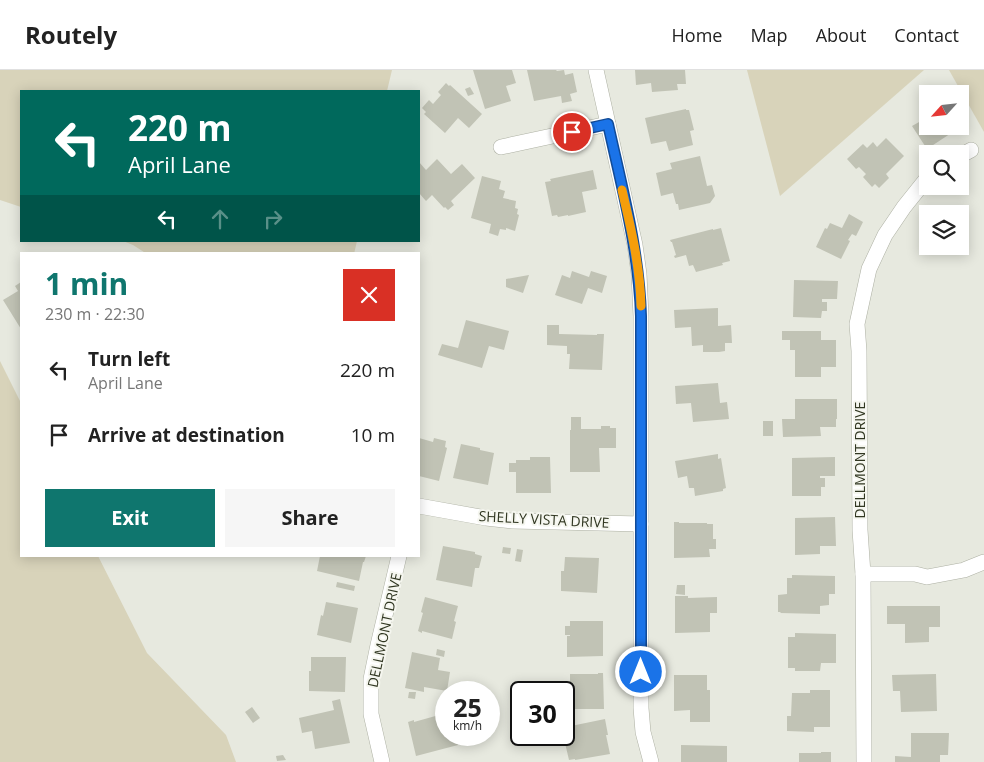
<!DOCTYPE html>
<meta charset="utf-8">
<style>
:root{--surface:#fff;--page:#f6f6f6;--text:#222;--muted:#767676;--line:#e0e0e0;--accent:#0f766e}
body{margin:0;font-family:"Open Sans",sans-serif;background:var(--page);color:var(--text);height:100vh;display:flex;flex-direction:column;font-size:19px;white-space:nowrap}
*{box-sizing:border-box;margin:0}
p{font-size:16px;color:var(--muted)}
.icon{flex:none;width:28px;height:28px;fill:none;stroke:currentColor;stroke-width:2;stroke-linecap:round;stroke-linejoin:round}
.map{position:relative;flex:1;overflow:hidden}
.sheet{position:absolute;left:20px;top:182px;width:400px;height:305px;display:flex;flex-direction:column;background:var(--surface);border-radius:0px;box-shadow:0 2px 12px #0003}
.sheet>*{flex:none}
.guide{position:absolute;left:20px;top:20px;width:400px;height:152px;border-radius:0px;box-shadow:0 2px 12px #0003;background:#00695c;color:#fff;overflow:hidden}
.needle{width:32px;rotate:243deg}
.fabs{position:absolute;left:919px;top:15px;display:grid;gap:10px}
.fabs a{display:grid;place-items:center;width:50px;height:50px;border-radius:0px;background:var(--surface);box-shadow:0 2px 12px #0003;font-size:25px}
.speed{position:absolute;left:435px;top:611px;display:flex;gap:10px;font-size:25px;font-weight:700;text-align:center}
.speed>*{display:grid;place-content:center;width:65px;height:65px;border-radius:50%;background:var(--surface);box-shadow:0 2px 12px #0003;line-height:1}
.speed small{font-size:12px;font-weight:400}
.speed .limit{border:2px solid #111;border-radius:8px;background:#fff;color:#111}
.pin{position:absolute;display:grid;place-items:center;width:42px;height:42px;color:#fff;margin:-21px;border:2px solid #fff;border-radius:50%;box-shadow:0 1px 5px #0007}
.me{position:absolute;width:55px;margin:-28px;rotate:0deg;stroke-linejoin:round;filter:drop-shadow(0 0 4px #0008)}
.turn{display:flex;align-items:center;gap:18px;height:105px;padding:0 25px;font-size:22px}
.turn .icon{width:65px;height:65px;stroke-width:2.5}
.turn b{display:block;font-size:35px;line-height:42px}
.lanes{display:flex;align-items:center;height:48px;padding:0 25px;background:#0003;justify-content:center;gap:25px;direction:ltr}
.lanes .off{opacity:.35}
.round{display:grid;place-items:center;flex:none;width:52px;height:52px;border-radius:0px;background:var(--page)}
.summary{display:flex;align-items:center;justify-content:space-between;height:85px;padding:0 25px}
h1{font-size:30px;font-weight:700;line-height:38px;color:var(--accent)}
.action{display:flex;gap:10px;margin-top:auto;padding:10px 25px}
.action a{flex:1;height:58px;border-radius:0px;background:var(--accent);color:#fff;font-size:20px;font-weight:700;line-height:58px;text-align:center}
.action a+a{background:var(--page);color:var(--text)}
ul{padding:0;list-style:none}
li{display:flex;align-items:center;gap:15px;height:65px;padding:0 25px}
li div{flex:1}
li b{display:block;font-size:19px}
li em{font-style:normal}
header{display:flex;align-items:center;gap:30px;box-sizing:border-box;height:70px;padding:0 25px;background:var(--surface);border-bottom:1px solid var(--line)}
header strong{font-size:24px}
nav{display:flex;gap:28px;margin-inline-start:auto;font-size:18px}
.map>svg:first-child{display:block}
</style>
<header>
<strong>Routely</strong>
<nav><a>Home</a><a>Map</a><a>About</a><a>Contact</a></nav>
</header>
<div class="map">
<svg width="984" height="692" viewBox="0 0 984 692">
<rect width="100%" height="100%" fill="#e7e9df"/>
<!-- green -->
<g fill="#d8d3ba">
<polygon points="0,0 392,0 387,21 21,21 21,137 0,130"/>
<polygon points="747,0 924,0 780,126"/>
<polygon points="949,0 984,0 984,62"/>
<polygon points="123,171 357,171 354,184 147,184 133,175"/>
<polygon points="0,291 21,333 21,486 98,486 147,583 226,665 236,692 0,692"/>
</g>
<!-- building -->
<g fill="#c1c3b5">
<polygon points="473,0 512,0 516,13 506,16 511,31 485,39"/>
<polygon points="527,0 556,0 557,1 564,0 565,5 573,3 577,22 570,24 572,31 562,33 561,26 534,31"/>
<polygon points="635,0 685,0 686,14 677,14 678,20 652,22 651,13 636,15"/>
<polygon points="446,13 449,16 450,15 482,44 469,58 458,48 445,63 424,44 426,42 422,38 429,30 433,34 441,25 438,22"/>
<polygon points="470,17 474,24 468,26 465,19"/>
<polygon points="686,39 686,40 689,40 694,60 690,61 693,75 669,81 666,71 651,74 645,48"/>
<polygon points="928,47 928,56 962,56 927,79 912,56"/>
<polygon points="886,68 904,86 886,104 889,108 879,118 875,114 872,117 863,107 866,104 859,97 856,99 847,89 863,74 867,78 873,72 877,77"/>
<polygon points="700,86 707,116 712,115 715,126 710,133 679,140 678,134 676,134 673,123 661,126 656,103 672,99 670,93"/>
<polygon points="437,89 451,104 462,94 475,108 451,131 454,135 448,140 445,137 444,138 432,125 426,131 419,123 419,92 426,100"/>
<polygon points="593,100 597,119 582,122 586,142 568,146 568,145 558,147 557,145 552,146 545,112 551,111 550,109"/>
<polygon points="482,106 501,111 499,119 505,121 503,128 516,131 515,138 518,139 517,144 519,145 515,161 506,158 506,160 500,159 498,166 489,163 491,154 471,148"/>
<polygon points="849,144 863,152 856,166 852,164 848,170 850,171 841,189 816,177 825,158 827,159 830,153 842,158"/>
<polygon points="721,158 730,191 722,193 723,195 696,202 693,195 689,196 686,185 675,188 674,186 676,185 672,172 671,172 670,170 713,159 713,160"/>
<polygon points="572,201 589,207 591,201 607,206 602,223 588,218 582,234 555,225 562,205 570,208"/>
<polygon points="529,205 523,223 506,217 506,209"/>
<polygon points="794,210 838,211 837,229 822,229 822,232 827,232 827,241 822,241 821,248 793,247"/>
<polygon points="21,212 21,259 3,230 18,221 15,216"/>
<polygon points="718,238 718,256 731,255 732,273 725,273 725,281 719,282 703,282 703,275 692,276 691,257 675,258 674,240"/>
<polygon points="466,250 509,261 504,280 489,276 482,298 438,285 442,274 458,278"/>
<polygon points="547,255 559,255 559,264 597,265 597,264 604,264 602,300 569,299 570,284 567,284 567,276 547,275"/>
<polygon points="782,261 821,261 821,270 836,270 836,297 821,297 821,307 795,307 795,280 790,280 790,270 782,270"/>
<polygon points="718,313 720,333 727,332 729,349 693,352 691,333 676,334 675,316"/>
<polygon points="795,329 837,329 837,349 836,349 836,357 820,357 821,366 783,367 782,349 795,349"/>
<polygon points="571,347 581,347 581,359 601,359 601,356 610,356 610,358 616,358 616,378 599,378 600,402 570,402 570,360 571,360"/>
<rect x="763" y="351" width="10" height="15"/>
<polygon points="419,368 433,372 434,368 446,371 445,377 447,378 439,411 419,406"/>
<polygon points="461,374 480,378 480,380 494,383 488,415 453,408"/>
<polygon points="718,384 718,389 721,388 726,418 723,419 723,421 695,426 694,418 689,418 687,406 678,408 675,391"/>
<polygon points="530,387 550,387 551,423 516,423 516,402 509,402 509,393 516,393 516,390 530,390"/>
<polygon points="835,387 835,406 820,406 820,408 825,408 825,417 821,417 821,426 792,426 792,388"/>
<polygon points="835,447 836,476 820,476 820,484 795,485 795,448"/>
<polygon points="674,452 679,452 679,453 707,453 707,454 713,454 713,469 716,469 716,479 709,479 710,487 674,488"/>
<polygon points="443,476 475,482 475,484 482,486 479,498 475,498 472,517 436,510"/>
<polygon points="503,477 511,478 510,484 502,483"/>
<polygon points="517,479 523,480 521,492 515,491"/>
<polygon points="320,486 366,486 364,492 363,492 359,511 317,501"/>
<polygon points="565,487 599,488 597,523 561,521 561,501 564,501"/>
<polygon points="792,505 835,506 835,524 829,524 829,535 820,536 820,544 780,543 781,542 778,542 778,525 787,524 787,508 792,508"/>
<polygon points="337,512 355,516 354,521 336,517"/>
<polygon points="677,515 685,515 685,525 676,524"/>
<polygon points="675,526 688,526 688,528 717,527 717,543 710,543 710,562 675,563"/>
<polygon points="425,527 458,536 454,551 456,552 452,569 422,561 422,563 418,561 423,543 421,542"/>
<polygon points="326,532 358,538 351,573 317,565 321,545 323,546"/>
<polygon points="887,536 940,536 940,557 929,557 929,572 905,573 905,554 887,554"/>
<polygon points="570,551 603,551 603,586 567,587 567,566 570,566 570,565 565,565 565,556 570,556"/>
<polygon points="795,563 836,564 836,593 821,593 820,601 795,601 795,598 788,598 788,567 795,567"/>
<polygon points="437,579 445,581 444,587 436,585"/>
<polygon points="412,582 440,588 438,600 450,602 447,621 424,617 424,622 405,618"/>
<polygon points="311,587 346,587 345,622 309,621 309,601 311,601"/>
<polygon points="598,603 603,603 604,639 568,639 568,637 564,637 564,622 556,622 556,620 568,620 568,619 570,619 570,604 598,604"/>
<polygon points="936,604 937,641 901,642 900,621 893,621 892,605"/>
<polygon points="674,605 707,605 707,620 710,620 710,652 690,652 690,640 674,641"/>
<polygon points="810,620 830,620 830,657 814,657 814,662 787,661 787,646 791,646 792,623 810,623"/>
<polygon points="409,622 416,622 415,629 408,628"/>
<polygon points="340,629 350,673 315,679 312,661 302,663 299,648 334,640 332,631"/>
<polygon points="252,637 260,648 253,653 245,642"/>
<polygon points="439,645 440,647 446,645 446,665 456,665 458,675 416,686 408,652 414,650 414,652"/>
<polygon points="605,649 608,665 606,665 610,684 575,690 575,689 569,690 565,673 572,672 572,670 574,670 571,656"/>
<polygon points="911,663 949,663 948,685 940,685 940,692 895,692 895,686 911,687"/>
<polygon points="681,675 727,676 727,692 681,692"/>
<polygon points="821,682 831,682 831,692 799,692 799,683 821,683"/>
<polygon points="283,685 286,690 277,691 276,686"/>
</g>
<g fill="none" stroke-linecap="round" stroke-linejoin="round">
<!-- minor casing -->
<g stroke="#adb0a3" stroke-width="16">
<g id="minor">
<polyline points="596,0 635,175 639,204 641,246 641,638 643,662 651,692"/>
<polyline points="501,77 608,54"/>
<polyline points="960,86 971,80"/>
<polyline points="419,436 486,448 513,451 641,454"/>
<polyline points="863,504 915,504 927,507 964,500 984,492"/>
<polyline points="382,692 371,644 371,609 378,575 399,486"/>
<polyline points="864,692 863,504 860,460 859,281 857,254 869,199 885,165 904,137 928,107"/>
</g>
</g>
<!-- minor -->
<use href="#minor" stroke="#fff" stroke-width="15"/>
</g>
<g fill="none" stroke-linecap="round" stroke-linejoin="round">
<!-- route casing -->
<g stroke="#114b97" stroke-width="12">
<path id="route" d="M 572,62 L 608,54 C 622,118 639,180 641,246 L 641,602"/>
</g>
<!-- route -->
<use href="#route" stroke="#1a73e8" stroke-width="9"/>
<!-- slow -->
<path stroke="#f59e0b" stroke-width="9" d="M 622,120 C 631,158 640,196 641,236"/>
</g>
<g text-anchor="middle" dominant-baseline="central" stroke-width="4" stroke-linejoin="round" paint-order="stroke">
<!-- street labels -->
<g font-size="14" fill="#313722" stroke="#f5f6ef">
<text transform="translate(859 390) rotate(-90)">DELLMONT DRIVE</text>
<text transform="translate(544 449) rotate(3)">SHELLY VISTA DRIVE</text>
<text transform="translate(384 560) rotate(-78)">DELLMONT DRIVE</text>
</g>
</g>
</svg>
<div class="fabs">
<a><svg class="needle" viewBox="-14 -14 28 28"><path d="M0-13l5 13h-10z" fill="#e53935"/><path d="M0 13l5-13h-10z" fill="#767676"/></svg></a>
<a><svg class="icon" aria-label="search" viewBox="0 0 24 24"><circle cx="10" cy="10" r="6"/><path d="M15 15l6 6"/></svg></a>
<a><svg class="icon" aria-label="layers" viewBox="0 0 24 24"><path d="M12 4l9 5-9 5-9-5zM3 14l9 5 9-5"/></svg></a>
</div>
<div class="speed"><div>25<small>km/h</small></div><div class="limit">30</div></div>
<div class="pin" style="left:572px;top:62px;background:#d93025"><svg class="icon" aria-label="arrive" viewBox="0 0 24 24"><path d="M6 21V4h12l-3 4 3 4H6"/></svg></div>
<svg class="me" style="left:641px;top:602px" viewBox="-20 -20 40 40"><circle r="17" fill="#1a73e8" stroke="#fff" stroke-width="3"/><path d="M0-11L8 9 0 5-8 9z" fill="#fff"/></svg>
<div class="guide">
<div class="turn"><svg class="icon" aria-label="left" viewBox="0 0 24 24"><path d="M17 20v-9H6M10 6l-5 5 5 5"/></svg><div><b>220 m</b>April Lane</div></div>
<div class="lanes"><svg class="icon" aria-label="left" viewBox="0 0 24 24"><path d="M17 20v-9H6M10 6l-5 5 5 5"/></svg><svg class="icon off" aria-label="ahead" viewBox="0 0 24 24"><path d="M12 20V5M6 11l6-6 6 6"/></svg><svg class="icon off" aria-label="right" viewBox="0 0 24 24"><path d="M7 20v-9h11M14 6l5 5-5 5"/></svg></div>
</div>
<section class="sheet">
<div class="summary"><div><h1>1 min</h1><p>230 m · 22:30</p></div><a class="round" style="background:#d93025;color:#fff"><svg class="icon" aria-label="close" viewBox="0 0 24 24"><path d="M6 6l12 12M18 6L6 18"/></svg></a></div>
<ul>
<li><svg class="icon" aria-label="left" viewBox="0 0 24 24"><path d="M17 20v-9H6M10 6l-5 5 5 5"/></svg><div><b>Turn left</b><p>April Lane</p></div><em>220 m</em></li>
<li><svg class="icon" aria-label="arrive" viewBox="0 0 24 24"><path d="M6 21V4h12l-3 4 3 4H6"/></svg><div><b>Arrive at destination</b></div><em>10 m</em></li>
</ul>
<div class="action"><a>Exit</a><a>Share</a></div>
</section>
</div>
